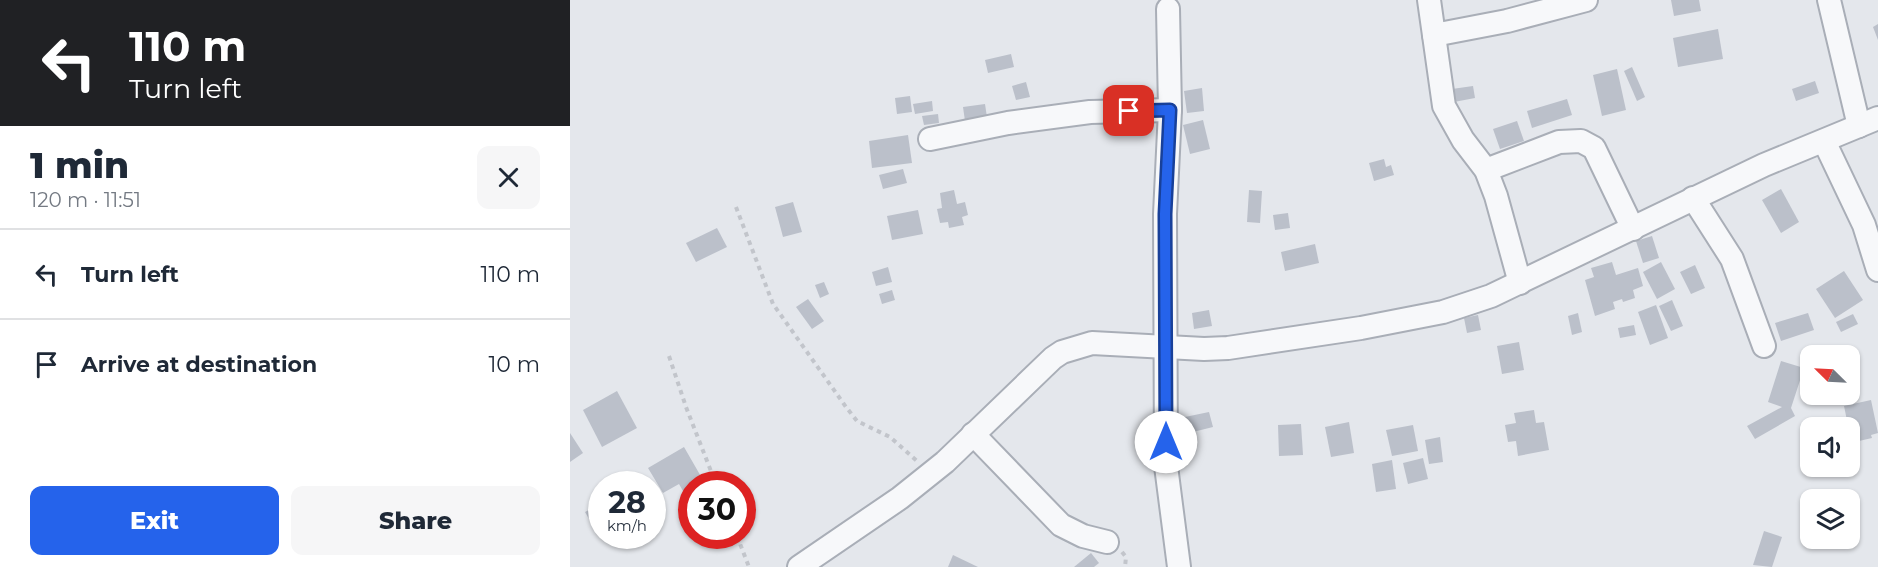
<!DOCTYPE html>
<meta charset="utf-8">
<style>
:root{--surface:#fff;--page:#f6f6f7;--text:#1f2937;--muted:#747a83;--line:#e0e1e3;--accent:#2563eb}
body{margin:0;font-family:Montserrat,sans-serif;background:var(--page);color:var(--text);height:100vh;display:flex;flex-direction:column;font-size:22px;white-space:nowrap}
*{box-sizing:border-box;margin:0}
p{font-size:20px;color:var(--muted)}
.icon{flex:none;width:33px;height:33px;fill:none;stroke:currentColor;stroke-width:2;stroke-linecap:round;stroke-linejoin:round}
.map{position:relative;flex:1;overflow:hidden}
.details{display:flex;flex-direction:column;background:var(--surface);width:570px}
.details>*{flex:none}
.hud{background:#202124;color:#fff;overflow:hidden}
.needle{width:39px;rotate:294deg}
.buttons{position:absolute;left:1230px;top:345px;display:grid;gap:12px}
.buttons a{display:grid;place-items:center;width:60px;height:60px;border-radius:12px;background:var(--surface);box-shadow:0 2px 4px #0004;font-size:30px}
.speed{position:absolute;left:18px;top:471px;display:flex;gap:12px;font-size:30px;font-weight:700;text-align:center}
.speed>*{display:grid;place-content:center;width:78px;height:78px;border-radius:50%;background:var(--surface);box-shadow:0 2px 4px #0004;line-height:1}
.speed small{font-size:15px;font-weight:400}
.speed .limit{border:9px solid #d22;background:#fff;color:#111}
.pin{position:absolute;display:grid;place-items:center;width:51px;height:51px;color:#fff;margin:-26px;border-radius:12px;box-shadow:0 3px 9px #0006}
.me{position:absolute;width:66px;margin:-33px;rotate:0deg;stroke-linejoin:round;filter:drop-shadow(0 0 4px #0008)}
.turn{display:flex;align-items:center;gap:21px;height:126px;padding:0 30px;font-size:27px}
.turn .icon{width:78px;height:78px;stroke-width:2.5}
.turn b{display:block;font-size:42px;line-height:51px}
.round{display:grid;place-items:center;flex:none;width:63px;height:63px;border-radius:12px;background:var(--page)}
.head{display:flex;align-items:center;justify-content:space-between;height:102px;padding:0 30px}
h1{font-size:36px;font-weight:800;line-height:45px}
.action{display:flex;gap:12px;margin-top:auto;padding:12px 30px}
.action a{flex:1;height:69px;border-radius:12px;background:var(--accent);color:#fff;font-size:24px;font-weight:800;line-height:69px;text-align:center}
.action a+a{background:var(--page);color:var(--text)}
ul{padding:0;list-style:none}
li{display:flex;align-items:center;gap:18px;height:90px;padding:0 30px;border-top:2px solid var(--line)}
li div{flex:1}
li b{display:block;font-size:22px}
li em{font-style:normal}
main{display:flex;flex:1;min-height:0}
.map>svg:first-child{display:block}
</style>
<main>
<section class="details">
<div class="hud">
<div class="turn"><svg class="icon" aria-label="left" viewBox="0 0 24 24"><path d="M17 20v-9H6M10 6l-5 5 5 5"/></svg><div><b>110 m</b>Turn left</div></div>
</div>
<div class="head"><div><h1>1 min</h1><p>120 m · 11:51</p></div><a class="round"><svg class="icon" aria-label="close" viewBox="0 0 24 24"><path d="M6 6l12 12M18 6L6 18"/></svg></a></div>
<ul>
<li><svg class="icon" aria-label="left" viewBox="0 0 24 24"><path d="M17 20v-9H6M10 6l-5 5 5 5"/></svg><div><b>Turn left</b></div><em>110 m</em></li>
<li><svg class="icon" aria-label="arrive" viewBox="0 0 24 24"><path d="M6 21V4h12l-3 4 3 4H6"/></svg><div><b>Arrive at destination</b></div><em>10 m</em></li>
</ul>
<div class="action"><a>Exit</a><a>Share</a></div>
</section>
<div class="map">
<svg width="1308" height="567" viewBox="0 0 1308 567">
<rect width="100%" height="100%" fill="#e4e7ec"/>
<!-- building -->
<g fill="#bbc0ca">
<polygon points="1101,0 1129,0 1131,11 1104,16"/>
<polygon points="1308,24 1308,40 1303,27"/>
<polygon points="1148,29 1153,59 1108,67 1103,38"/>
<polygon points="441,54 444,67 418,73 415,60"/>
<polygon points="1062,67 1075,97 1067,101 1054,71"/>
<polygon points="1047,69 1056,110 1032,116 1023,75"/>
<polygon points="1245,81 1249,93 1226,101 1222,89"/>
<polygon points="456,82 460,97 446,100 442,86"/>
<polygon points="903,86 905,98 884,102 882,89"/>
<polygon points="632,88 634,111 617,113 614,91"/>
<polygon points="340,96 342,112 327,114 325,98"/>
<polygon points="997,99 1002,115 962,128 957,111"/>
<polygon points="362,101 363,111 345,114 343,104"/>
<polygon points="415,104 418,124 395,121 393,107"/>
<polygon points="368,114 369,123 354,125 352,116"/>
<polygon points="633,120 640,149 620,154 613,125"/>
<polygon points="947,121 954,141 930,149 923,129"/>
<polygon points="338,135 342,163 302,168 299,141"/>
<polygon points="814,159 816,167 821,165 824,175 804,181 799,163"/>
<polygon points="333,169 337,183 313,189 309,175"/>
<polygon points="1211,189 1229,222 1211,233 1192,200"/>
<polygon points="384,190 387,204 395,202 398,215 392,217 394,225 379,228 378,222 370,223 367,209 372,208 370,193"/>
<polygon points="679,190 692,191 690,223 677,222"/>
<polygon points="223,202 232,232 213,237 205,207"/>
<polygon points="348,210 353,234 322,240 317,216"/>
<polygon points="718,213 720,228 705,230 703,215"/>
<polygon points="147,228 157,247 126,262 116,243"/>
<polygon points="1082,236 1089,258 1073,263 1066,241"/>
<polygon points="745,244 749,263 715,271 711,252"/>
<polygon points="1042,262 1046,275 1068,268 1073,286 1063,290 1065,298 1053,302 1052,299 1043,302 1045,309 1025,316 1015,280 1024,277 1021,268"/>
<polygon points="1091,262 1105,289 1087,299 1073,272"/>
<polygon points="1125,265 1135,288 1121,294 1110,272"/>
<polygon points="318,267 322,282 306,286 302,272"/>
<polygon points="1274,271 1293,300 1265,318 1246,289"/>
<polygon points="254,282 259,294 250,298 245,285"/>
<polygon points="322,290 325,300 312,304 309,294"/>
<polygon points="238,299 254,321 242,329 226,307"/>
<polygon points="1102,300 1113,326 1101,331 1089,306"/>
<polygon points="1086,305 1098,338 1080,345 1068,312"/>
<polygon points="639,310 642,326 624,329 622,313"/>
<polygon points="1008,313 1012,332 1002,335 998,316"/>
<polygon points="1238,313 1244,330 1211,341 1205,323"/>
<polygon points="1283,314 1288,324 1271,332 1266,322"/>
<polygon points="908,315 911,330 897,333 894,318"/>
<polygon points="1064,325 1066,335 1050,338 1048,328"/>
<polygon points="949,342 954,370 932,374 927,346"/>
<polygon points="1211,361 1234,368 1221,408 1225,416 1185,439 1177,426 1212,407 1198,402"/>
<polygon points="47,391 67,428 32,447 13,410"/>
<polygon points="1301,400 1308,433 1301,435 1302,438 1289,441 1288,433 1280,435 1274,406"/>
<polygon points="964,410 966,423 974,422 979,450 948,456 946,441 938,442 935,425 946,423 944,413"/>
<polygon points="639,412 643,427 619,433 615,417"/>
<polygon points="779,422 784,453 761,457 755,427"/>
<polygon points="731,424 733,455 709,456 708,425"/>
<polygon points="843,425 848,451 822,456 816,430"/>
<polygon points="0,433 13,453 0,462"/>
<polygon points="870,437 873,462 859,464 855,440"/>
<polygon points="114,447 133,480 122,484 122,487 113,491 109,484 93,493 78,468"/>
<polygon points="853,458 858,479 838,484 833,463"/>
<polygon points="822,460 826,489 806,492 802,464"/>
<polygon points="1266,494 1269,500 1256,500"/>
<polygon points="32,503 32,528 26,531 15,512"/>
<polygon points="1194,531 1212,537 1202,567 1183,565"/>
<polygon points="521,553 529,563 524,567 504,567"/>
<polygon points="383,555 408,567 378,567"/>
</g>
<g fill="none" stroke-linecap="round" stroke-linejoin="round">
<!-- minor casing -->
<g stroke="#a9aeb7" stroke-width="26">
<g id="minor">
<polyline points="859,0 874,106 893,140 916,170 926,196 950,283"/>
<polyline points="1259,0 1289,126"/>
<polyline points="598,9 600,110 595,214 596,466 609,567"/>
<polyline points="864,35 937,21 1016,0"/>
<polyline points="360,139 438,123 520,112 600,110"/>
<polyline points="1254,141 1294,225 1308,270"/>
<polyline points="916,170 989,142 1011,141 1024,148 1063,229"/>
<polyline points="1123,198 1162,259 1194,346"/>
<polyline points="403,434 491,525 513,536 537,542"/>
<polyline points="229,567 330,498 375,462 483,358 492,352 522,343 634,349 658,348 791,328 873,312 921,296 1194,165 1308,118"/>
</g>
</g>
<!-- path -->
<g stroke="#c2c5cb" stroke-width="4" stroke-dasharray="4.5 4.5" stroke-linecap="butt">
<polyline points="166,207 203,304 276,407 287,421 320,437 347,461"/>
<polyline points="99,356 116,407 146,484"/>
<polyline points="167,536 179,567"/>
<polyline points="552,552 556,557 555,567"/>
</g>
<!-- minor -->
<use href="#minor" stroke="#f7f8fa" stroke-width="22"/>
</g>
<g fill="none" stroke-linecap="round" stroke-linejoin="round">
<!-- route casing -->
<g stroke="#184099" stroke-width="15">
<polyline id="route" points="559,111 600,110 595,214 596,442"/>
</g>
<!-- route -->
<use href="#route" stroke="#2563eb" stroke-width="10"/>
</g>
</svg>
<div class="buttons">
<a><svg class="needle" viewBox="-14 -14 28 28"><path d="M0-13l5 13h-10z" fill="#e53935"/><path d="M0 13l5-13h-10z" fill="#747a83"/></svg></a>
<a><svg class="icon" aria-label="sound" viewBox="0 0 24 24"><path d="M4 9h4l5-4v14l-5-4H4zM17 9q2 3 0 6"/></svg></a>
<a><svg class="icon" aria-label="layers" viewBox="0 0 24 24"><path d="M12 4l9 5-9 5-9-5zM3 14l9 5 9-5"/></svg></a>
</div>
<div class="speed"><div>28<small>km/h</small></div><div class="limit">30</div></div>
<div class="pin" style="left:559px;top:111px;background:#d93025"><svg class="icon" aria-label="arrive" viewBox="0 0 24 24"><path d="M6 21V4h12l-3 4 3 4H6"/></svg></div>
<svg class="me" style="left:596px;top:442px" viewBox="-20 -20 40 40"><circle r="19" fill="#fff"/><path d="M0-13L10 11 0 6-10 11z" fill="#2563eb"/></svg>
</div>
</main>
